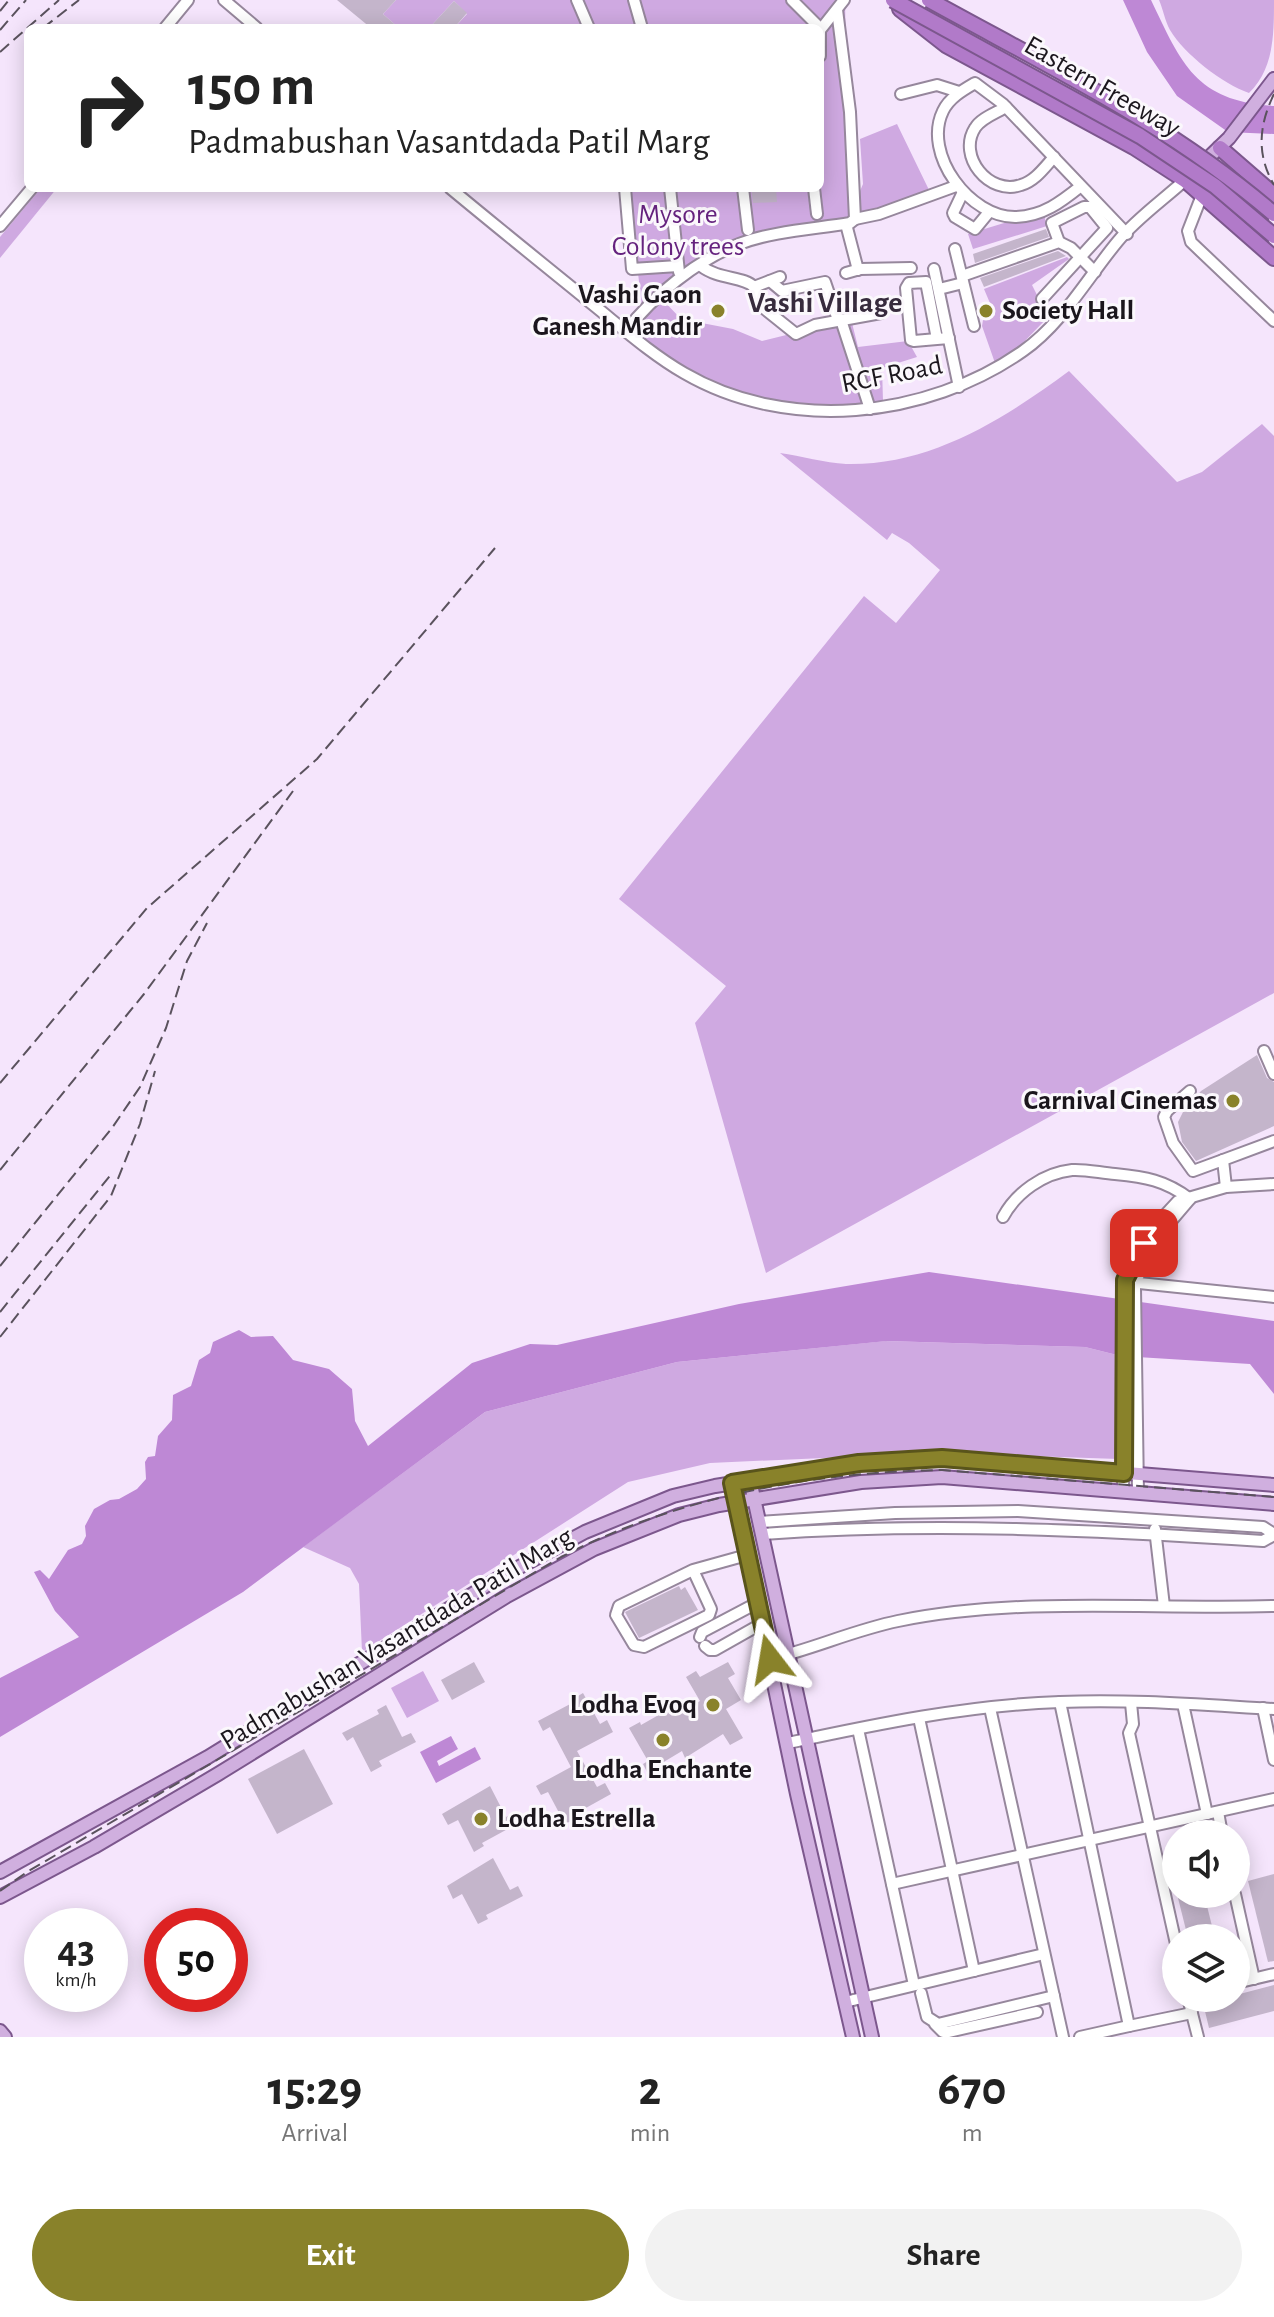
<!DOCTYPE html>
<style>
:root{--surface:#fff;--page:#f2f2f2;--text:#222;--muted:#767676;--accent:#89822a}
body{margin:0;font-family:"Alegreya Sans",sans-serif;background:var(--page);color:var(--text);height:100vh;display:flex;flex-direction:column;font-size:30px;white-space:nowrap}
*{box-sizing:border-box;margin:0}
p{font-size:26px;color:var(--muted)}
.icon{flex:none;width:44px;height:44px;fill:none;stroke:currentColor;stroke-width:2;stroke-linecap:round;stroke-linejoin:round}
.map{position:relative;height:2037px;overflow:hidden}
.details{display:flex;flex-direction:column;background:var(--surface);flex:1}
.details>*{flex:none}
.banner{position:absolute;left:24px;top:24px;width:800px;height:168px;border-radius:12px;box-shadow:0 4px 20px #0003;background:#fff;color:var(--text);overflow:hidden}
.buttons{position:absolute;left:1162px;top:1820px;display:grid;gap:16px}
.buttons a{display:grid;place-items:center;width:88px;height:88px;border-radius:50%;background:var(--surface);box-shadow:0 4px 20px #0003;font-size:40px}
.speed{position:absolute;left:24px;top:1908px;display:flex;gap:16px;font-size:40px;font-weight:700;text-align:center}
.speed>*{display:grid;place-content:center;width:104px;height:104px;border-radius:50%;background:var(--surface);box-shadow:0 4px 20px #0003;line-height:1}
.speed small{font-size:20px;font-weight:400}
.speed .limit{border:12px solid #d22;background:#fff;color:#111}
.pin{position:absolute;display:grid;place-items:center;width:68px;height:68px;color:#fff;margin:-34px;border-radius:16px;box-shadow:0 4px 12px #0006}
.me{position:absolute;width:88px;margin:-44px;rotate:346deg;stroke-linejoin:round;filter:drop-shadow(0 0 6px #0008)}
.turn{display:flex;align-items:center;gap:28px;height:168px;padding:0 32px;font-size:36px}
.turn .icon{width:104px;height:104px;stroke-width:2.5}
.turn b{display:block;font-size:56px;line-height:68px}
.eta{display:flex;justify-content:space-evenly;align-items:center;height:136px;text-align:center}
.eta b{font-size:48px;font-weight:700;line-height:56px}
.primary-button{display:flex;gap:16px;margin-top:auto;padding:16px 32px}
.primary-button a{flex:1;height:92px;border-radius:48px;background:var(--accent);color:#fff;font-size:32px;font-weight:700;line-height:92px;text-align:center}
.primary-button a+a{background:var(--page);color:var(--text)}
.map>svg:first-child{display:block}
</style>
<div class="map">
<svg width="1274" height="2037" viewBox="0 0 1274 2037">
<rect width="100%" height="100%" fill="#f5e5fc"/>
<!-- green -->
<g fill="#cfa9e1">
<polygon points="396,0 570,0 582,28 454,28 467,14 454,1 429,28 399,28 383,14"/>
<polygon points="582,0 845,0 849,217 863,184 860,139 897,124 929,190 849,220 738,244 642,307 628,188 820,188 820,28 594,28"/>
<path d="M 1159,0 L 1274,0 C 1274,34 1274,69 1249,93 C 1223,84 1184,54 1170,30 C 1165,21 1163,9 1159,0 Z"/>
<polygon points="41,188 57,188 0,258 0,237"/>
<polygon points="1043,211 1047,226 973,249 968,234"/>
<polygon points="1067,257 1069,259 1032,285 1048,317 1019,347 995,363 982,326 983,320 995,315 984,289"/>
<path d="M 662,299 L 681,319 L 733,329 L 762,341 L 851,319 L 858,347 L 908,341 L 917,357 L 882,368 L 883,401 C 821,414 749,401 693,372 C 671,361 651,344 631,331 L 646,312 Z"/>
<path d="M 1069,371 L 1177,482 L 1202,472 L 1262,424 L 1274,436 L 1274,993 L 766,1273 L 695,1023 L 726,986 L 619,899 L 864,596 L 896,623 L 940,570 L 909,543 L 892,533 L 887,540 L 780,453 C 801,456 825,463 846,464 C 930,466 1004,419 1069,371 Z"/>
<polygon points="886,1341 1085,1347 1121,1356 1118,1459 937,1453 710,1463 628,1482 362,1652 359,1584 350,1568 303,1547 485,1412 677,1362"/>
<polygon points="423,1671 439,1701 407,1718 391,1688"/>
</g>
<!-- water -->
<g fill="#be88d5">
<path d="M 1123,0 L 1151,0 C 1182,65 1196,101 1274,106 L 1274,134 L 1228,132 L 1177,96 L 1147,52 Z"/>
<polygon points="929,1272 1274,1321 1274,1394 1250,1364 1121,1356 1085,1347 887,1341 677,1362 485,1412 243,1592 0,1737 0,1678 79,1637 55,1611 34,1572 40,1570 49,1579 68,1550 82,1544 86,1536 85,1526 94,1509 110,1500 119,1499 137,1489 146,1479 145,1462 148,1457 155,1456 158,1436 172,1420 173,1395 191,1386 199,1360 210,1353 213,1342 239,1330 251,1337 273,1336 293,1360 329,1369 352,1389 355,1421 368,1446 472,1363 530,1344 557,1345 739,1304"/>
<polygon points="451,1736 458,1749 437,1761 439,1766 475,1747 481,1759 436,1783 420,1752"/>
</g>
<!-- building -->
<g fill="#c4b5cb">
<polygon points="337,0 396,0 383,14 399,28 371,28"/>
<polygon points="454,1 467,13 454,28 429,28"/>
<polygon points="751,188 776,188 777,202 753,203"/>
<polygon points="1046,229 1049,237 975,263 973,254"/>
<polygon points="1058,251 1066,256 984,287 980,278"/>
<polygon points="1257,1055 1267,1078 1274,1082 1274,1126 1196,1161 1182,1142 1178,1122 1183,1112 1201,1091"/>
<polygon points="679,1586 681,1590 685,1587 698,1610 639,1638 625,1612"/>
<polygon points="474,1662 485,1682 452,1700 441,1680"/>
<polygon points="728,1662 735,1674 728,1678 741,1700 726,1709 743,1738 730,1745 723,1734 685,1758 682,1751 647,1772 643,1764 648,1761 629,1728 640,1722 641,1725 678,1704 682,1711 700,1701 686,1677 696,1671 700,1677"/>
<polygon points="583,1693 600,1724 607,1720 613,1732 577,1751 597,1787 605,1783 611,1794 575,1814 577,1818 565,1824 548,1792 541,1795 536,1786 571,1767 550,1727 543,1731 538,1721 574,1702 573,1699"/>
<polygon points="386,1705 402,1737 411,1733 416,1742 379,1761 382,1766 371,1772 353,1737 347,1741 342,1733 379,1714 377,1710"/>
<polygon points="304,1749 333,1804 277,1834 248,1779"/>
<polygon points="490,1786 506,1817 513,1813 519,1823 482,1843 484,1846 474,1852 458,1820 448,1825 442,1814"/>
<polygon points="493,1858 510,1890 518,1886 523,1896 486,1915 488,1919 478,1924 462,1894 453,1899 447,1886"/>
<polygon points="1274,1874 1274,1961 1268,1962 1248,1881"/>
<polygon points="1195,1894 1204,1894 1215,1938 1188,1938 1178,1898"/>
<polygon points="1274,1985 1274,2011 1209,2028 1203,2003 1236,1998 1236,1995"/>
</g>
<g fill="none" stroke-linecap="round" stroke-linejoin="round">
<!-- minor casing -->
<g stroke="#96879c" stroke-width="14">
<g id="minor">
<polyline points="224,0 257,28"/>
<polyline points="577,0 589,28"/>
<polyline points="634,0 642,28"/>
<polyline points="792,0 820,28"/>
<polyline points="165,28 188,0"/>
<polyline points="820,28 820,56"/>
<polyline points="821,29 844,0"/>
<polyline points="901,94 937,85 959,92"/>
<path d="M 1006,107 C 996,113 981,118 975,128 C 957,156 989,196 1021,185 C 1035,181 1044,168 1054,157"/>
<path d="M 1081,186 C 1061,202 1043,216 1016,217 C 970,218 922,154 943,111 C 949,98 963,90 975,83 L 1003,104 L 1127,234"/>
<path d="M 450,188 C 497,227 544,265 591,303 C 621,327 651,354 684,373 C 787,433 926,419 1023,351 C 1062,324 1088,277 1118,241 C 1136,219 1163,200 1185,180"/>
<polyline points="625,188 632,269 678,266"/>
<polyline points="670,188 679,272"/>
<polyline points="743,188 748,230"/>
<polyline points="814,188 817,214"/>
<polyline points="963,192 953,213 955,217 975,229 989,212"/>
<polyline points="1202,195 1188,231 1191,242 1274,321"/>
<polyline points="855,219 879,214 956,186"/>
<polyline points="846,224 858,270"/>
<polyline points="0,226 32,188"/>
<polyline points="955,249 974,326"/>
<path d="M 701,266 C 719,280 744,276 754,287 L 780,277"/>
<polyline points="934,269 959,387"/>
<polyline points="846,273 860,269 911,268"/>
<polyline points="962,276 1059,242 1071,248 1095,272"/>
<polyline points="770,281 782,291 825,282 838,320"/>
<polyline points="754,287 761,306 796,334 815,325 881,313"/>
<polyline points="939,289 963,283"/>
<polyline points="1042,299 1107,228 1090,207 1084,207 1052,223 1059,242"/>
<polyline points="841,320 870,409"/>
<path d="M 626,331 C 653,296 697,260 739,244 C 773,231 814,229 850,223 L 855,219 L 850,112 L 837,10"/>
<polyline points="937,339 926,282 909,283 906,288 911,340 914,341 937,339 949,338"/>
<polyline points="1264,1051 1274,1074"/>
<polyline points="1190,1091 1167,1111 1164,1117 1173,1143 1193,1171 1223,1160"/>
<polyline points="1226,1187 1223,1160 1274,1141"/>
<path d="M 1003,1217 C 1016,1193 1043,1173 1072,1170 C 1085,1169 1101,1173 1115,1174 C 1145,1177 1165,1180 1190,1199"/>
<polyline points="1128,1276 1153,1228 1178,1201 1226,1187 1274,1184"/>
<polyline points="1138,1277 1155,1240 1190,1199"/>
<polyline points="1139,1283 1274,1297"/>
<polyline points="1135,1288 1138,1493"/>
<polyline points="1123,1492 1125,1282"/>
<polyline points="760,1522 895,1513 1018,1511 1263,1527 1274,1534"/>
<polyline points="1155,1529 1164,1606"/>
<path d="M 763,1534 C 930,1522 1096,1530 1263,1541 L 1274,1535"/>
<polyline points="693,1570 619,1606 616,1615 634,1645 644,1647 709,1615 711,1609 693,1570 747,1555"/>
<polyline points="700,1637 702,1632 757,1603"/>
<polyline points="705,1646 710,1650 715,1650 761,1624"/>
<path d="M 770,1659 C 813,1649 854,1630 898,1621 C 1021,1596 1150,1610 1274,1606"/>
<polyline points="1060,1702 1129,2026 1192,2013"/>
<polyline points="1131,1703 1133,1724 1129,1733 1176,1944"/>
<polyline points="1183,1704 1207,1814"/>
<polyline points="990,1708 1063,2037"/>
<polyline points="1263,1708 1274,1760"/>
<polyline points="919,1718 974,1971"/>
<polyline points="858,1729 914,1985"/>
<path d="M 788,1743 C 877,1724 968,1705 1060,1702 C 1131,1699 1203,1705 1274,1709"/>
<polyline points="1218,1812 1222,1834"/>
<polyline points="892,1884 1274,1799"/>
<polyline points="1235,1894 1254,1979"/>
<polyline points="1236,1983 1274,1974"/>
<polyline points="921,1993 927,2017 938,2024 1054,1996"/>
<polyline points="1188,1998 1198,2037"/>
<polyline points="845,2002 1044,1954"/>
<polyline points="935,2024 943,2032 948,2032 1037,2012"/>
<polyline points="1080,2037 1129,2026"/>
</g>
</g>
<!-- major casing -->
<g stroke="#7c578d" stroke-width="16">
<g id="major">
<polyline points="1201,165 1229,138 1274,79"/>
<polyline points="750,1480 872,2037"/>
<polyline points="732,1483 797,1794 853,2037"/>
<polyline points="0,1872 208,1757 497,1579 585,1532 673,1496 715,1486 859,1463 942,1458 1274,1485"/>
<polyline points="0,1897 94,1847 218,1774 507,1596 594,1549 679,1515 719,1505 861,1482 942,1477 1274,1504"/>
<polyline points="0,2031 5,2037"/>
</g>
</g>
<!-- highway casing -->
<g stroke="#7c578d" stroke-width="18">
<g id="highway">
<polyline points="900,9 946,45 1134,147 1185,180 1274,258"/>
<polyline points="1220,148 1274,195"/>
</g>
</g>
<!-- minor -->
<use href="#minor" stroke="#fff" stroke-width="10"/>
<!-- major -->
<use href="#major" stroke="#d0afdf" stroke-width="12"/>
<!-- highway -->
<use href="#highway" stroke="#b17ac9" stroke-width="14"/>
<!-- rail -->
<g stroke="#5a525d" stroke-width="2" stroke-dasharray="12 6" stroke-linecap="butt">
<polyline points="0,11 9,0"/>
<polyline points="43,28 79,0"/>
<polyline points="0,30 26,0"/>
<polyline points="0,52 59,0"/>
<path d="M 1274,94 C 1259,125 1256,154 1274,185"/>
<polyline points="0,1083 147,908 317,759 495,548"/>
<polyline points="0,1170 144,994 293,791"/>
<polyline points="0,1266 112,1128 140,1087 166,1028 187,961 207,923"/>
<polyline points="0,1312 113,1172"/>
<polyline points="0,1337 111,1196 140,1124 155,1071"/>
<path d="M 0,1891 L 27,1872 L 561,1557 C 677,1497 811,1472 942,1470 L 1274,1497"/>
</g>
<!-- highway-bridge casing -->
<g stroke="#7c578d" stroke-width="18" stroke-linecap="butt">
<g id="highway-bridge">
<polyline points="893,0 1140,136 1215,186 1274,236"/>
<path d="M 929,0 C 1050,67 1168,123 1274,214"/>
</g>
</g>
<!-- highway-bridge -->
<use href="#highway-bridge" stroke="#b17ac9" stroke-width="14"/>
</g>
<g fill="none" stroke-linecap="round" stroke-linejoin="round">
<!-- route casing -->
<g stroke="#59541b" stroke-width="20">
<polyline id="route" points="770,1659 732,1483 859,1463 942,1458 1124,1473 1125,1280 1144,1243"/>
</g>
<!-- route -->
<use href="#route" stroke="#89822a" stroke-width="14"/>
</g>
<!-- markers -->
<g fill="#89822a" stroke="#fbf8fc" stroke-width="3">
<circle cx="718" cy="311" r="8"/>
<circle cx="986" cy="311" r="8"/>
<circle cx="1233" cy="1101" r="8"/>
<circle cx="713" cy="1705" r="8"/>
<circle cx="663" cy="1740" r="8"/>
<circle cx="481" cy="1819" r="8"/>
</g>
<g text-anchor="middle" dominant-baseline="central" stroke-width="6" stroke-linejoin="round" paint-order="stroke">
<!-- street labels -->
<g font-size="28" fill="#1b161d" stroke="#fbf8fc">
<text transform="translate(1102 87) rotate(30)">Eastern Freeway</text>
<text transform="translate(892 375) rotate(-11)">RCF Road</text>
<text transform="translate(397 1639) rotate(-31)">Padmabushan Vasantdada Patil Marg</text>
</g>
<!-- park labels -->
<g font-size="28" fill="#65227e" stroke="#fbf8fc">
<text x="678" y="215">Mysore<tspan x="678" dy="32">Colony trees</tspan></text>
</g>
<!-- poi labels -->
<g font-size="28" font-weight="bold" fill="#1b161d" stroke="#fbf8fc" text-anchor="end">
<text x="702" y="295">Vashi Gaon<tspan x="702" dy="32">Ganesh Mandir</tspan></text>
<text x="1002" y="311" text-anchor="start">Society Hall</text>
<text x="1217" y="1101">Carnival Cinemas</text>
<text x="697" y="1705">Lodha Evoq</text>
<text x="663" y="1770" text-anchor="middle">Lodha Enchante</text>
<text x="497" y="1819" text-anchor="start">Lodha Estrella</text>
</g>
<!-- neighbourhood labels -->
<g font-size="30" font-weight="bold" fill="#372b3d" stroke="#fbf8fc">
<text x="825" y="303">Vashi Village</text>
</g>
</g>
</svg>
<div class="buttons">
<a><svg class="icon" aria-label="sound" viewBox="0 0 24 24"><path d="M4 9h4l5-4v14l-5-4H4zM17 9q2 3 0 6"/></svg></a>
<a><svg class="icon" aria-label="layers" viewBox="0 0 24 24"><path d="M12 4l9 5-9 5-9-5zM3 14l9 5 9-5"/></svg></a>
</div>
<div class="speed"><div>43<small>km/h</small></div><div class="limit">50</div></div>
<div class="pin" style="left:1144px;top:1243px;background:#d93025"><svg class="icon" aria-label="arrive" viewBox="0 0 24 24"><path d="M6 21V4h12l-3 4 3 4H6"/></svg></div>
<svg class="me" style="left:770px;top:1659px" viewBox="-20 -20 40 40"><path d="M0-17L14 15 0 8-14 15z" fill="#89822a" stroke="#fff" stroke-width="4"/></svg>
<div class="banner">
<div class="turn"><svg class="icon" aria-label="right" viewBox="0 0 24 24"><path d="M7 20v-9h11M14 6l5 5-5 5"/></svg><div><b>150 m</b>Padmabushan Vasantdada Patil Marg</div></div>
</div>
</div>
<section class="details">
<div class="eta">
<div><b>15:29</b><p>Arrival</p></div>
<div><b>2</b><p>min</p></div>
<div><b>670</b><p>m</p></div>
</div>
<div class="primary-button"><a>Exit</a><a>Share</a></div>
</section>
